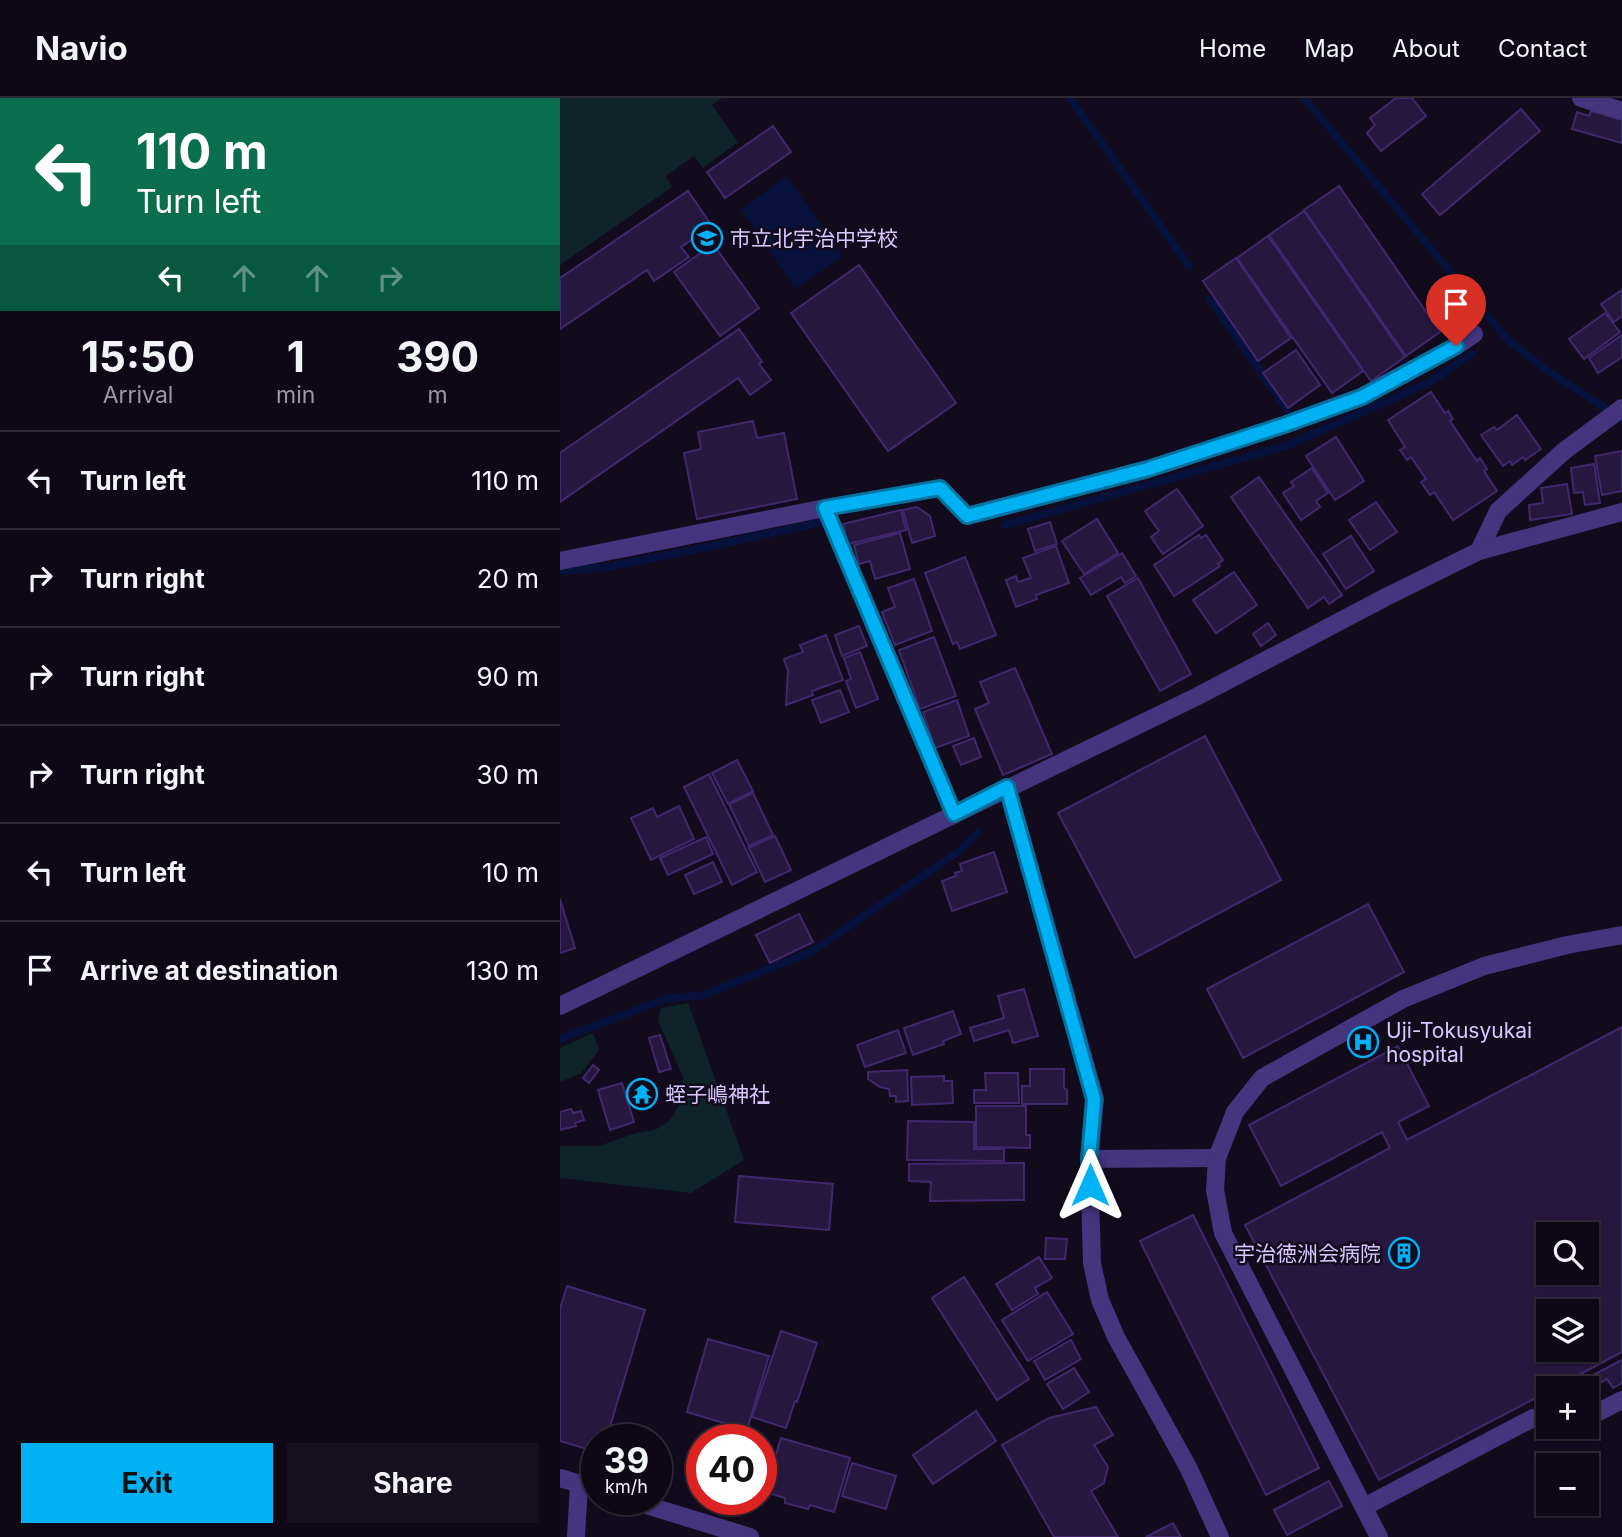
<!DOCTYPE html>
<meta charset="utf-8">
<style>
:root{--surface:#0e0816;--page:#17111f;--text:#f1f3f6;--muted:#9b9aa1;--line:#2e2935;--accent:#00b1f3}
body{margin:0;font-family:Inter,"Noto Sans JP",sans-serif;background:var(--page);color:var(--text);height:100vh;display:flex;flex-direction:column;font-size:26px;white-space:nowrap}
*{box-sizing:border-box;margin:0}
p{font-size:23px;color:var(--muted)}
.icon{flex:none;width:38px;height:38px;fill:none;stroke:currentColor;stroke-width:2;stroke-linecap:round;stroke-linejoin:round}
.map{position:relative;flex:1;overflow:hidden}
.details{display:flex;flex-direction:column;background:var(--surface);width:560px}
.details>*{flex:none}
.guide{background:#0b6e4f;color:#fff;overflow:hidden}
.fabs{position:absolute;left:976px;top:1124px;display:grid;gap:14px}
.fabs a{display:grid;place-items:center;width:63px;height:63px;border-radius:0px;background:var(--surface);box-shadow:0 2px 5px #0004,0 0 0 2px var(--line);font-size:35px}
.speed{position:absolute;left:21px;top:1326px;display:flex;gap:14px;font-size:35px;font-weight:700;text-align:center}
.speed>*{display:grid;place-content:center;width:91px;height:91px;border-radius:50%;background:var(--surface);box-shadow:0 2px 5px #0004,0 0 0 2px var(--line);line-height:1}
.speed small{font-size:18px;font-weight:400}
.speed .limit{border:10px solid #d22;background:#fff;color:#111}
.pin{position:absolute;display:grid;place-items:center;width:60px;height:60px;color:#fff;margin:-72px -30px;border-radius:50% 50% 50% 0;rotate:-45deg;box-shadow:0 0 7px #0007}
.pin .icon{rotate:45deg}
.me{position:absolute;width:77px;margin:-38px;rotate:0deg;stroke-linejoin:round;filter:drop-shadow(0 0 5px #0008)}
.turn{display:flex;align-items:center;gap:24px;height:147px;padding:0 21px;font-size:32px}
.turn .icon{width:91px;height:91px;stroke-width:2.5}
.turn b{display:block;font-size:49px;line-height:60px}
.lanes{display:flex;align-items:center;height:66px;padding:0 21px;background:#0003;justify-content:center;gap:35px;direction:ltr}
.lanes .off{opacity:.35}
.eta{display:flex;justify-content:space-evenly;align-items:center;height:119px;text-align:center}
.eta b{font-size:42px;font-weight:700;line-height:49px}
.button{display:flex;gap:14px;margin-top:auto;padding:14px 21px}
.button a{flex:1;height:80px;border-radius:0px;background:var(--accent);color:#111;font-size:28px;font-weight:700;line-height:80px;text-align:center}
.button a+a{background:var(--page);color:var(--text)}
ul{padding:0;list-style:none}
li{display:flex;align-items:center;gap:21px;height:98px;padding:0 21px;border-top:2px solid var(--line)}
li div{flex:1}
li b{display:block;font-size:26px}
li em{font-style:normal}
header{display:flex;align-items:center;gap:42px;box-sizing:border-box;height:98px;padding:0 35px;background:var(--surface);border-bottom:2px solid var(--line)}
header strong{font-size:33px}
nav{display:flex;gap:38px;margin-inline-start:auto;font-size:24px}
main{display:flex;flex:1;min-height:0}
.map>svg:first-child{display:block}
</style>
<header>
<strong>Navio</strong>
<nav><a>Home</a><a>Map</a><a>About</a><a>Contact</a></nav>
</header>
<main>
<section class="details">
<div class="guide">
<div class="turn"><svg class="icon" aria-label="left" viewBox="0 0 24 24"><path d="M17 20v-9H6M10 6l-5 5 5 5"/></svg><div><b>110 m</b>Turn left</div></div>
<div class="lanes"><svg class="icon" aria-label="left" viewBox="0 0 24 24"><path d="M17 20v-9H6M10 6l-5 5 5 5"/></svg><svg class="icon off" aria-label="ahead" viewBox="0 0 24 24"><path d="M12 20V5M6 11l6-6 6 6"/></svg><svg class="icon off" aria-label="ahead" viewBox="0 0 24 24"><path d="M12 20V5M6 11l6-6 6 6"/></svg><svg class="icon off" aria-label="right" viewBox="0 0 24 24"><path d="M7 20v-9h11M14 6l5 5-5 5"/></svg></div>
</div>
<div class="eta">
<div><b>15:50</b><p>Arrival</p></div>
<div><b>1</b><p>min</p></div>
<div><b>390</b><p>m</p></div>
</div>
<ul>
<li><svg class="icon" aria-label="left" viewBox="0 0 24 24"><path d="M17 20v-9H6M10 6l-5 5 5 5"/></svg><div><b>Turn left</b></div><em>110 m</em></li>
<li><svg class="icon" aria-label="right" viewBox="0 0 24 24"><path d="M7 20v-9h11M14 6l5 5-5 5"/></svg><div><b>Turn right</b></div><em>20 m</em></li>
<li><svg class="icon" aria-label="right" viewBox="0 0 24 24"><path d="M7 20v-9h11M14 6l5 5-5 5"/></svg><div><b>Turn right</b></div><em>90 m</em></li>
<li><svg class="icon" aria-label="right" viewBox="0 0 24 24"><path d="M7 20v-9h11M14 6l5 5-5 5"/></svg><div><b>Turn right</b></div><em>30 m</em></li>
<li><svg class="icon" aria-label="left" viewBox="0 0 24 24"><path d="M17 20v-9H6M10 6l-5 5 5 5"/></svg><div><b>Turn left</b></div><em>10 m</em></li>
<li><svg class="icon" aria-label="arrive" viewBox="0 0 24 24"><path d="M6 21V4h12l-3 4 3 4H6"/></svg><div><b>Arrive at destination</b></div><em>130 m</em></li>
</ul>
<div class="button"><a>Exit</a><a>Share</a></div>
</section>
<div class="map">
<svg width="1062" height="1439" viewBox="0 0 1062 1439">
<rect width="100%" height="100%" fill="#120b1e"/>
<!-- green -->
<g fill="#0e2428">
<polygon points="0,0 162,0 152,7 178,44 143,70 134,58 106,78 112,89 0,167"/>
<polygon points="128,905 184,1062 131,1095 0,1080 0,1048 39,1048 76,1035 95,1032 110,1022 118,1009 122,993 123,979 98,922 101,910"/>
<polygon points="33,935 39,952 21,975 0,984 0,950"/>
</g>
<!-- water -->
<polygon fill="#07113b" points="227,78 283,158 236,191 181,111"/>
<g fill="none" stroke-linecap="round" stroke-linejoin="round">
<!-- stream -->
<g stroke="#07113b" stroke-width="8">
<polyline points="510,0 629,168"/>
<polyline points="744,0 948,242 985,271 1062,321"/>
<polyline points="650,201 727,312"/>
<polyline points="445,427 726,348 870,284 911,256"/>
<polyline points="0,473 48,469 153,448 266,423"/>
<polyline points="0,941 105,901 143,897 251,854 398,754 418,734"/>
</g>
</g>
<!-- building -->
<g fill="#26173f" stroke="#41286c" stroke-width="2" fill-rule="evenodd">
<polygon points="836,0 852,0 866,18 821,53 807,35 815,27 810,20"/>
<polygon points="961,11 980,33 880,117 862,96"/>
<polygon points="1031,13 1062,22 1062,45 1012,31 1017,14 1029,18"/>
<polygon points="213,28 231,54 165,100 147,74"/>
<polygon points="779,88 880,234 846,258 744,112"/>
<polygon points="128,93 152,128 121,149 129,159 94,183 87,172 0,231 0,180"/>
<polygon points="744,113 845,259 811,283 709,137"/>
<polygon points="708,138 803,273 772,295 677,160"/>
<polygon points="153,146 199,210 160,238 114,174"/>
<polygon points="676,160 731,240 698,263 643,183"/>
<polygon points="299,167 396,305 328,353 231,215"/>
<polygon points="1062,192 1062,218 1054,224 1041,206"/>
<polygon points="1045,215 1060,234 1024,261 1009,241"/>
<polygon points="179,231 202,264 199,266 211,282 190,297 178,280 0,404 0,355"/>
<polygon points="1062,237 1062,259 1038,275 1029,260"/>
<polygon points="736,252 760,287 728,310 703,275"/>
<polygon points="871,294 885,315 888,313 893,321 890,323 917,363 920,360 927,371 924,373 937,393 893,422 874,394 870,397 861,384 866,381 851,359 847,362 840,352 845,349 828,322"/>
<polygon points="957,317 981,351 965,362 963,359 952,367 950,363 943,368 921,337 934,329 937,332"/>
<polygon points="193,323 197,340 224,335 237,401 137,421 124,355 141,351 138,334"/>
<polygon points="776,339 804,383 775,402 746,358"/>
<polygon points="1062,353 1062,393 1042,397 1035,358"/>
<polygon points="1034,366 1040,405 1025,407 1023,394 1014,395 1011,370"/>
<polygon points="752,370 768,395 756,403 760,409 741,422 723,395 734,388 731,384"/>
<polygon points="699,379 782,497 769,506 764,499 748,510 671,399"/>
<polygon points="1007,386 1012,416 970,422 969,407 983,405 981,390"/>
<polygon points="617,391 643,428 603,456 591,439 599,433 585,413"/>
<polygon points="816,404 837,434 810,452 789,422"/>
<polygon points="357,409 370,418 375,438 352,445 343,412"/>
<polygon points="341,412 346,432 288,446 283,426"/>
<polygon points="537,421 558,455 524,476 502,443"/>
<polygon points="490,424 497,446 475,453 468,431"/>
<polygon points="340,435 350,471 315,481 310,463 299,466 294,447"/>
<polygon points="639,437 641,440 646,437 663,462 658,466 660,468 614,498 594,467"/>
<polygon points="791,438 814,473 786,491 763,456"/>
<polygon points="496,448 509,485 476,497 477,501 456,509 446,482 456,478 458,484 471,480 463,460"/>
<polygon points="562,455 576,478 565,485 561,479 531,497 520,480"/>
<polygon points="405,459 436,537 400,551 397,544 393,546 365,475"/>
<polygon points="674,474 697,507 656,535 633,502"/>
<polygon points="578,480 631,576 600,593 547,498"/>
<polygon points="354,481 372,533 335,547 322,514 335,509 328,490"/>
<polygon points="708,525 716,537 701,548 693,536"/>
<polygon points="299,528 307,548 282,558 275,537"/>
<polygon points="266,537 283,582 252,593 253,597 226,607 228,573 224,561 243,554 240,547"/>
<polygon points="374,539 396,598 360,611 339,552"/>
<polygon points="300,554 318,601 296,610 286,583 291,581 284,560"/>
<polygon points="455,570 492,656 443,677 415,611 429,605 420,584"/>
<polygon points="280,592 289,614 261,625 252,602"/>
<polygon points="397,602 409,638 375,650 363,614"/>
<polygon points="645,638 721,782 575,860 498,715"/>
<polygon points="414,640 421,659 401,667 393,648"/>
<polygon points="177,662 193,693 168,706 152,675"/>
<polygon points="149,676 197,774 172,787 124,689"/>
<polygon points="193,695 213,737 189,748 169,706"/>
<polygon points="119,708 134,741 91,762 71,720 93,710 97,719"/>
<polygon points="215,738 231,772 205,784 189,750"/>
<polygon points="146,739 153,756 108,777 100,760"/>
<polygon points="434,754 447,794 392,813 382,783 396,778 395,775 402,773 400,766"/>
<polygon points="153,764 162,784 134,796 125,777"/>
<polygon points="0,801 15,850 0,855"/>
<polygon points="808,806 844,874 683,960 647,891"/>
<polygon points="239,816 253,844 210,865 196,837"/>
<polygon points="464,891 478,938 453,945 449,932 414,943 410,930 444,920 438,898"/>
<polygon points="393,913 401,936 383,943 384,946 353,957 344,930"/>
<path d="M 1062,929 L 1062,1254 L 994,1290 L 989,1290 L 989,1293 L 819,1382 L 685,1127 L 830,1050 L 822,1034 L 721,1088 L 689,1027 L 838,948 L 869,1008 L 838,1024 L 847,1042 ZM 989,1136 L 1027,1136 L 1027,1174 L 989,1174 ZM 989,1213 L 1027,1213 L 1027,1251 L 989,1251 Z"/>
<polygon points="338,932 346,955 305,969 297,947"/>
<polygon points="100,937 111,971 99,974 89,940"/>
<polygon points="33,967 39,972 29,985 23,980"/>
<polygon points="470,971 504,971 504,990 507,992 507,1006 462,1006 462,988 470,988"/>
<polygon points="347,972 348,1003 336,1004 336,998 330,998 329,991 320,989 308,981 308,974"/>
<polygon points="425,975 458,975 459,1005 414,1005 414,992 426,992"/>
<polygon points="384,978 384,983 392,983 393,1005 352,1007 351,979"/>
<polygon points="62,985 74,1024 50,1032 38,992"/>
<polygon points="416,1008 466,1008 466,1037 470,1037 470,1050 416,1049"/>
<polygon points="11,1011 13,1015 21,1013 24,1022 15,1025 16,1028 0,1032 0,1014"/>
<polygon points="348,1023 414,1024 414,1051 444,1051 444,1063 347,1062"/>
<polygon points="464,1065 464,1102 370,1103 371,1084 349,1083 349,1066"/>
<polygon points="179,1078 273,1086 269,1132 175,1124"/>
<polygon points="633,1117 759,1370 706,1397 580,1143"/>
<polygon points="486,1140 507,1141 505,1161 485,1161"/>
<polygon points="479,1159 492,1180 475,1190 478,1196 452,1212 436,1186"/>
<polygon points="404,1179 469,1281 437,1302 372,1200"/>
<polygon points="7,1188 85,1212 46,1342 37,1342 37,1354 0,1343 0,1211"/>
<polygon points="487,1194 513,1236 468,1263 442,1222"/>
<polygon points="221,1233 257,1245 237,1304 235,1303 226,1330 192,1319"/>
<polygon points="148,1241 209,1258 187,1332 127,1314"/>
<polygon points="511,1242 521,1261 485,1282 474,1263"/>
<polygon points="1062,1262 1062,1285 1053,1290 1047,1281 1032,1289 1035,1296 1027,1301 1027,1290 1018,1290 1016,1286"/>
<polygon points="514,1270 529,1294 503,1311 487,1286"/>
<polygon points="536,1309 553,1337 534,1347 548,1369 544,1385 531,1393 558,1439 494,1439 442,1347 489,1320"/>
<polygon points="416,1313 436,1343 373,1386 353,1357"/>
<polygon points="221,1340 290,1360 274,1414 250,1407 248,1411 225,1405 225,1400 205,1394"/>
<polygon points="292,1365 336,1378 326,1411 282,1398"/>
<polygon points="769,1383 782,1408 727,1437 714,1412"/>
<polygon points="613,1425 621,1439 586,1439"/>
</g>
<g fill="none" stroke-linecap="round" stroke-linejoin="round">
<!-- minor -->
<g stroke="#44357e" stroke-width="18">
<polyline points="1021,0 1062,13"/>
<polyline points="265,410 394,716"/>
<polyline points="919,453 938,413 1004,353 1062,310"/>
<polyline points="0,463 265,410 380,390 407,418 588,371 724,327 801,299 896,248 914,236"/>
<polyline points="447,689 535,1001 529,1061 532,1165 540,1202 556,1239 628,1369 660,1439"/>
<polyline points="0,908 638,598 826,499 919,453 1062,414"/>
<polyline points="529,1061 657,1060"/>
<polyline points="1027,1320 1062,1302"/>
<polyline points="0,1380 37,1391"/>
<polyline points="70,1402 190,1439"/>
<polyline points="804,1409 973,1320 989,1320"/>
<polyline points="16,1439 19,1386"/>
<polyline points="819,1439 663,1135 655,1092 657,1060 675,1014 702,980 843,901 924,868 1007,847 1062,837"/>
</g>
</g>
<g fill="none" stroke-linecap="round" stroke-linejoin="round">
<!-- route casing -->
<g stroke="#00739e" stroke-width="18">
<polyline id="route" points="530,1087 529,1061 534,1001 447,689 394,716 265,410 380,390 407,418 588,371 724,327 802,299 896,248"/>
</g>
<!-- route -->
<use href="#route" stroke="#00b1f3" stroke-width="12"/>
</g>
<!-- icons -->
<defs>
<g id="school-ring" transform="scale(1.575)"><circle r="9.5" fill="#120b1e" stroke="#00b1f3" stroke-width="1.5"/><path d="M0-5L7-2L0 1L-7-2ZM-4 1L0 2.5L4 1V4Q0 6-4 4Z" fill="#00b1f3"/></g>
<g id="hospital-ring" transform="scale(1.575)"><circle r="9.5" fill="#120b1e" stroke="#00b1f3" stroke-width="1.5"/><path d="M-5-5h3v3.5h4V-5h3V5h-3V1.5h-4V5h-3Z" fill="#00b1f3"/></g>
<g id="temple-ring" transform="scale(1.575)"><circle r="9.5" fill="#120b1e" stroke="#00b1f3" stroke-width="1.5"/><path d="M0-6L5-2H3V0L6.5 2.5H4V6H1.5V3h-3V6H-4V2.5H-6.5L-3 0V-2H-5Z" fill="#00b1f3"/></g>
<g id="building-ring" transform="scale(1.575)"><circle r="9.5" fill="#120b1e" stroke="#00b1f3" stroke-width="1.5"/><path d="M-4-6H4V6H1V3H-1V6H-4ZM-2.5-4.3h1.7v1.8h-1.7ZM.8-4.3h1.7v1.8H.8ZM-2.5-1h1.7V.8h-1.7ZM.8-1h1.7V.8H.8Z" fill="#00b1f3"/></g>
</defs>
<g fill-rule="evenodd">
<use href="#school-ring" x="147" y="140"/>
<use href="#hospital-ring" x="803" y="944"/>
<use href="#temple-ring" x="82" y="996"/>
<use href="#building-ring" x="844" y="1155"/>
</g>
<g text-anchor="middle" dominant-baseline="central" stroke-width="5" stroke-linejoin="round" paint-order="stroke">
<!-- poi labels -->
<g font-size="21" fill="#d8c8ff" stroke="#120b1e" text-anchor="start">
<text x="170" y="140">市立北宇治中学校</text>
<text x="826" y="932">Uji-Tokusyukai<tspan x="826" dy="24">hospital</tspan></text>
<text x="105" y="996">蛭子嶋神社</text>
<text x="821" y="1155" text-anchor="end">宇治徳洲会病院</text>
</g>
</g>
</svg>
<div class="fabs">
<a><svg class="icon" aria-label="search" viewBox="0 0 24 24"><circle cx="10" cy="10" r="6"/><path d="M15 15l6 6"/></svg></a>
<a><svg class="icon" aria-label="layers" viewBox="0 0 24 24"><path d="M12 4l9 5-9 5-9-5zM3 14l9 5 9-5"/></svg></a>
<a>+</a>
<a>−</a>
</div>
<div class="speed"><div>39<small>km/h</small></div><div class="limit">40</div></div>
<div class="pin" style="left:896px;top:248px;background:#d93025"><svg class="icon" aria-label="arrive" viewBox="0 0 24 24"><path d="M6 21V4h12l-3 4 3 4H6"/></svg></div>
<svg class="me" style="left:530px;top:1087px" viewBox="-20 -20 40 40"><path d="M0-17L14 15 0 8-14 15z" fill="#00b1f3" stroke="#fff" stroke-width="4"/></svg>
</div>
</main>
